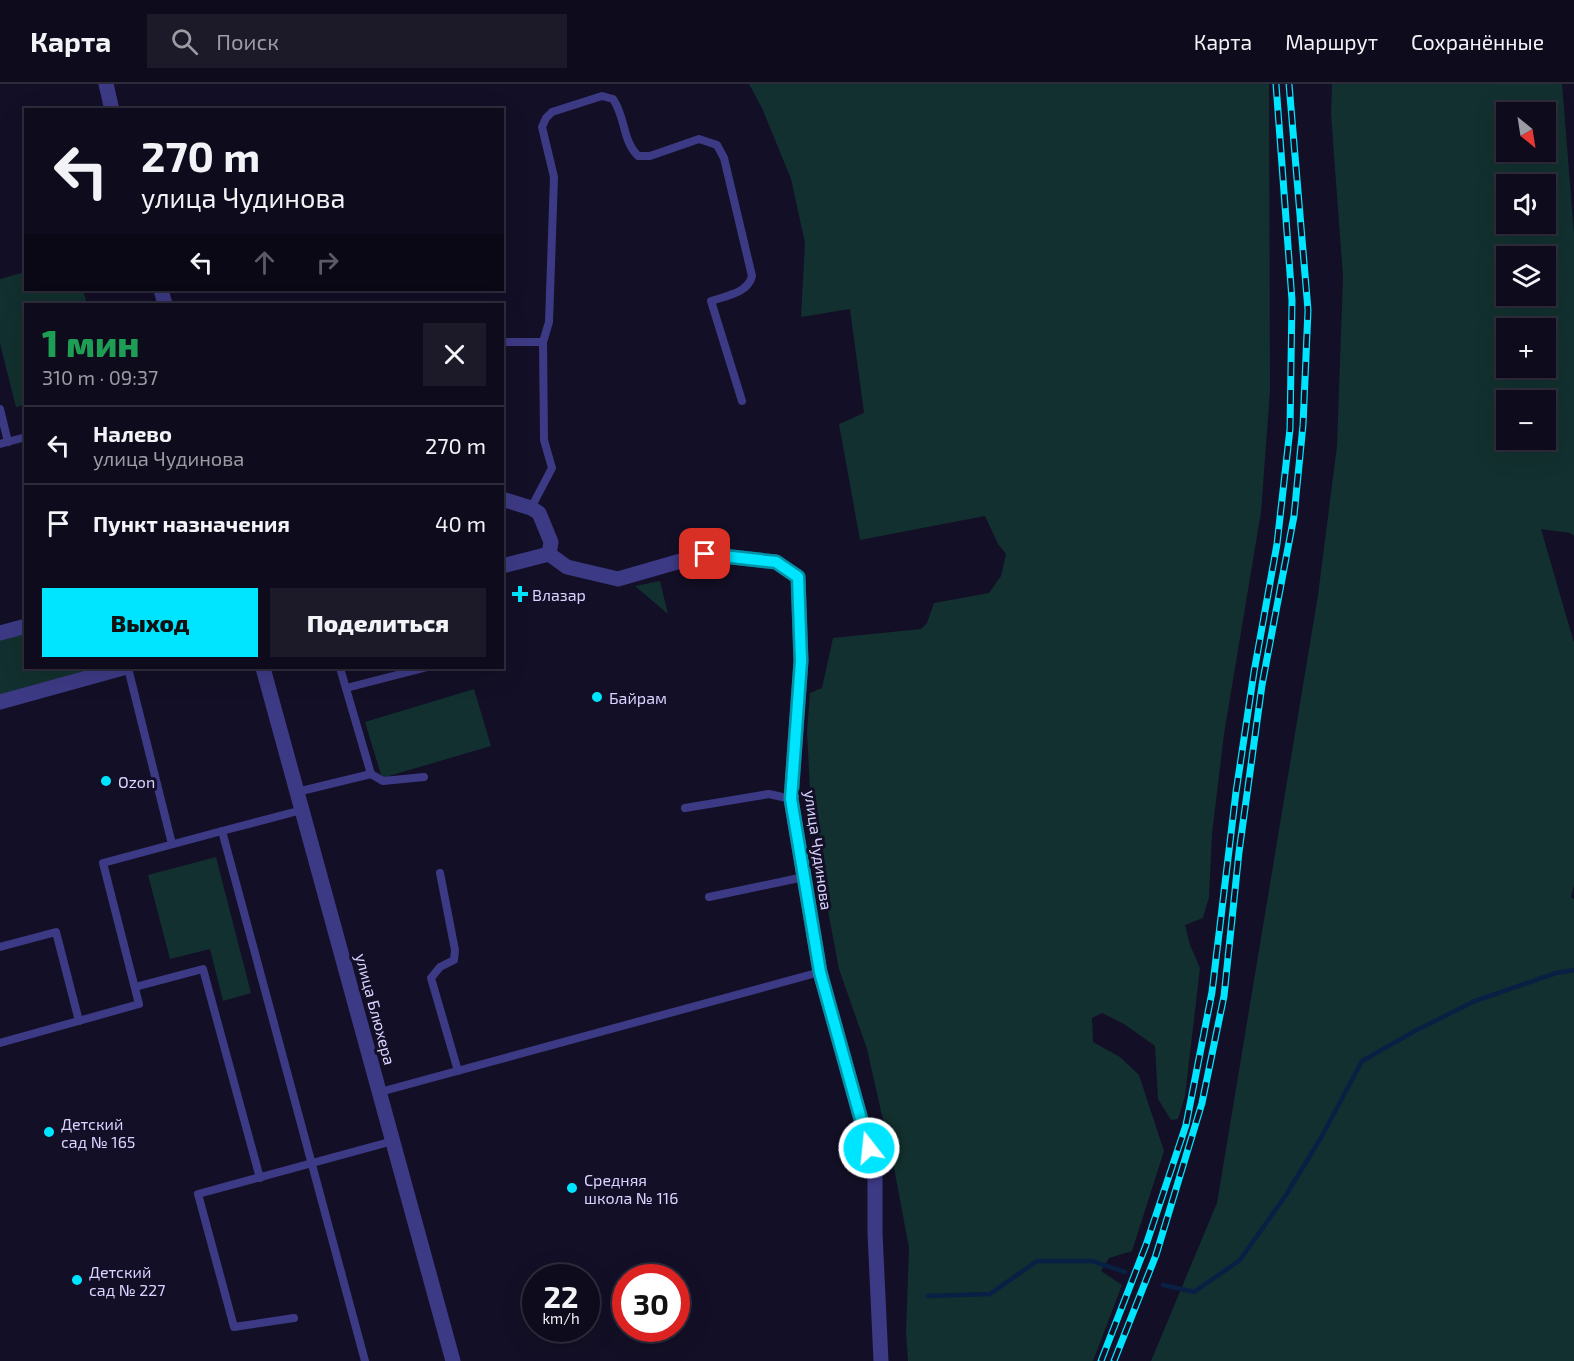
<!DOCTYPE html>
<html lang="ru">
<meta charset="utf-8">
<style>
:root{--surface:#0e0b1c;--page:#1c1929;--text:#f1f3f6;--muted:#9b9ba3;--line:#2e2b3b;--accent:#00e5ff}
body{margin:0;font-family:"Exo 2",sans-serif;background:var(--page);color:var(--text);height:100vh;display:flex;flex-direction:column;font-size:22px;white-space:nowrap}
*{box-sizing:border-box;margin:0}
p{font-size:20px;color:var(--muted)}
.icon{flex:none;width:33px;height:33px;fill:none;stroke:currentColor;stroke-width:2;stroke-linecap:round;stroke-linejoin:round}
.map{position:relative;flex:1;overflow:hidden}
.drawer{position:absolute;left:24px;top:219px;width:480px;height:366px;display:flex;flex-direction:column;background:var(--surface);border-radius:0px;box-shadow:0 6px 24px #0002,0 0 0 2px var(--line)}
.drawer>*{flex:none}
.guide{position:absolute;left:24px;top:24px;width:480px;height:183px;border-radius:0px;box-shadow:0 6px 24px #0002,0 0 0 2px var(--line);background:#0e0b1c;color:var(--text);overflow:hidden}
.needle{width:39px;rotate:150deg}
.fabs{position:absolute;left:1496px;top:18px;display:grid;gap:12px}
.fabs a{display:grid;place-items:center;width:60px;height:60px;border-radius:0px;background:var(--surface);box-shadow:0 6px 24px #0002,0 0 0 2px var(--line);font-size:30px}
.speed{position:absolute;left:522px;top:1180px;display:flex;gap:12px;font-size:30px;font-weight:700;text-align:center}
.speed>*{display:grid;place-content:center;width:78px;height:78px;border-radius:50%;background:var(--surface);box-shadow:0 6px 24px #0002,0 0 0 2px var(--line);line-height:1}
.speed small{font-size:15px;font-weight:400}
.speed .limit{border:9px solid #d22;background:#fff;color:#111}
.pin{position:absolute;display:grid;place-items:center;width:51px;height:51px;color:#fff;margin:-26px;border-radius:12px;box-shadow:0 3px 9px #0006}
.me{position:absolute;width:66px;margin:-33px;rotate:344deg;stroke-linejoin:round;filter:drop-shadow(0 0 4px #0008)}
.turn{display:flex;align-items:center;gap:21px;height:126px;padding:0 18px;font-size:27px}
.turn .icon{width:78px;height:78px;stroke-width:2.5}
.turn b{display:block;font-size:42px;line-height:51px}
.lanes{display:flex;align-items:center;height:57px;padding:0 18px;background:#0003;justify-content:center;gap:30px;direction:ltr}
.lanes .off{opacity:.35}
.round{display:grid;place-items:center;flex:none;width:63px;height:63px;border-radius:0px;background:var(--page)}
.head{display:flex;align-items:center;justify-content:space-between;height:102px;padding:0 18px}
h1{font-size:36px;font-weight:800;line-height:45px;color:#1e9e55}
.button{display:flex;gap:12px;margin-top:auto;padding:12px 18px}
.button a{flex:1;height:69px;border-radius:0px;background:var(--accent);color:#111;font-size:24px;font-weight:800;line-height:69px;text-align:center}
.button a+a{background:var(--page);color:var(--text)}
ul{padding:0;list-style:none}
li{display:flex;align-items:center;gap:18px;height:78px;padding:0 18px;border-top:2px solid var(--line)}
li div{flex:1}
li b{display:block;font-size:22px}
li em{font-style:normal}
header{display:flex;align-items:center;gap:36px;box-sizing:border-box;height:84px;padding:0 30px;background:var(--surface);border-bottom:2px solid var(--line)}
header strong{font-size:28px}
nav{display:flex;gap:33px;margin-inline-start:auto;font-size:21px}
.search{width:420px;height:54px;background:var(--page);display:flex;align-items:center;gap:15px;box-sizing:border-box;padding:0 21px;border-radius:0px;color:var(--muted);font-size:22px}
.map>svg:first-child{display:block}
</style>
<header>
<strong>Карта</strong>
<div class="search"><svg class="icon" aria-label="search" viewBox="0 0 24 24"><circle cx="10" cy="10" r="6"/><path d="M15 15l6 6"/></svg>Поиск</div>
<nav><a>Карта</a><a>Маршрут</a><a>Сохранённые</a></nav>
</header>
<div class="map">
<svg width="1574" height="1277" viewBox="0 0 1574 1277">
<rect width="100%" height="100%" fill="#130f26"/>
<!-- green -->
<g fill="#12302f" fill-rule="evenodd">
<polygon points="749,0 1269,0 1270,307 1261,428 1224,650 1212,750 1209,813 1203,834 1185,841 1190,861 1200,884 1185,1012 1178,1035 1171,1036 1158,1015 1155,962 1124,940 1102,929 1092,934 1093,958 1120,973 1139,991 1164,1067 1132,1167 1109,1174 1101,1187 1122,1201 1093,1277 908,1277 906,1249 909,1164 895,1089 867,965 839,885 821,790 810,705 807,648 810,609 822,604 833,554 921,545 927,539 934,519 989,509 1001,492 1006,470 998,460 985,432 860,456 839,340 864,329 850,225 801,233 805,159 791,95 762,24"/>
<path d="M 1332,0 L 1562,0 L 1574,149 L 1574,452 L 1570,449 L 1541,445 L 1574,559 L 1574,801 L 1571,813 L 1574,815 L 1574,1277 L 1151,1277 L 1217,1119 L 1318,511 L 1337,362 L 1343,193 L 1331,30 ZM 1545,28 L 1545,68 L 1506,68 L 1506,28 ZM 1506,100 L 1545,100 L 1545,140 L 1506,140 ZM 1506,172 L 1545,172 L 1545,212 L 1506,212 ZM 1545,244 L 1545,284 L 1506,284 L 1506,244 ZM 1545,316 L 1545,356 L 1506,356 L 1506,316 Z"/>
<polygon points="25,188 26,206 83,206 87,220 26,220 25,321 16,323 0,260 0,195"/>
<polygon points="660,497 668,530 635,502"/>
<polygon points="25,546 26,584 111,584 0,614 0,553"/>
<polygon points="474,605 491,662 382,694 365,638"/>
<polygon points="216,773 251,909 223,917 210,865 170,875 148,791"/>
</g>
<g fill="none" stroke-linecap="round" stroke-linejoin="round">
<!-- stream -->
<g stroke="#0a1f44" stroke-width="4.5">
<polyline points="1163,1201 1194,1208 1240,1176 1286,1111 1322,1052 1362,977 1415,947 1475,917 1556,889 1574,886"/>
<polyline points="928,1212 990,1210 1037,1177 1092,1177 1125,1188"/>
</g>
<!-- lane -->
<g stroke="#3d3a85" stroke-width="8">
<polyline points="502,258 543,258 544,356 552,384 531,424"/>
<path d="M 543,258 L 549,238 L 554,93 L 542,43 L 546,34 L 552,28 L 602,12 L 613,15 C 626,34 622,56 638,72 L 650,72 L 699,55 L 717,61 L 724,74 L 752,192 C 748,209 726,212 711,217 L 742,317"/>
<polyline points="0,325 8,358"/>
<polyline points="0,360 26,353"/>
<polyline points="128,584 172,760"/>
<polyline points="340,584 371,690"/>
<polyline points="346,604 424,584"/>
<polyline points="297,708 371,690 383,697 424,693"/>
<polyline points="685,724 769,710 791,715"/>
<polyline points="302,726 222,747 365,1277"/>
<polyline points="440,789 455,866 454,876 440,883 431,894 458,987"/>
<polyline points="709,813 804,793"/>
<polyline points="0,863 56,848 79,937"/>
<polyline points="135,903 203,885 260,1094"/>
<polyline points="0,959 139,920 103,779 222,747"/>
<polyline points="380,1008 820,888"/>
<polyline points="294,1234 234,1243 198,1110 393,1057"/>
</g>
<!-- street -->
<g stroke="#3d3a85" stroke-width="15">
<polyline points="106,0 112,26"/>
<polyline points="161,206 165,220"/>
<polyline points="502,415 531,424 539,429 551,458 549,470"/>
<polyline points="549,470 567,483 618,495 705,470 776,478 798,493 801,577 791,715 820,888 875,1086 875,1149 881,1277"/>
<polyline points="502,482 549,470"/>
<polyline points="0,549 26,542"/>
<polyline points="263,584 453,1277"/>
<polyline points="0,618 123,584"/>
</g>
<!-- rail casing -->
<g stroke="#00e5ff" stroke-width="7">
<g id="rail">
<polyline points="1101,1277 1146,1161 1186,1041 1212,908 1236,708 1254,588 1277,460 1290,345 1292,216 1276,0"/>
<polyline points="1114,1277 1156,1171 1202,1019 1224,912 1239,768 1262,601 1294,432 1303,341 1308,226 1289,0"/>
</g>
</g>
<!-- rail -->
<use href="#rail" stroke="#130f26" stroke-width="4.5" stroke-dasharray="14" stroke-linecap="butt"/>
</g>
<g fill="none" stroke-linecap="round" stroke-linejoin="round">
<!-- route casing -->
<g stroke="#0095a6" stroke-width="15">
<polyline id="route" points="705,470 776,478 798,493 801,577 791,715 820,888 869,1064"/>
</g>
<!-- route -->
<use href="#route" stroke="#00e5ff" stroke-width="10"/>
</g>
<!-- markers -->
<g fill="#00e5ff" stroke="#130f26" stroke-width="2">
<path d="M517 501h6v6h6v6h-6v6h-6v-6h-6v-6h6z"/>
<circle cx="597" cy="613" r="6"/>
<circle cx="106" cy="697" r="6"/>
<circle cx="49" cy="1048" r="6"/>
<circle cx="572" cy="1104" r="6"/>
<circle cx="77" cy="1196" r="6"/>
</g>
<g text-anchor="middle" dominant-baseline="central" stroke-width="6" stroke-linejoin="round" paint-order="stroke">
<!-- poi labels -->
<g font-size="16" fill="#d9d4ff" stroke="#130f26" text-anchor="start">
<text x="532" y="510">Влазар</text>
<text x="609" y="613">Байрам</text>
<text x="118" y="697">Ozon</text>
<text x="61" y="1039">Детский<tspan x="61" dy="18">сад № 165</tspan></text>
<text x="584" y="1095">Средняя<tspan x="584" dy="18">школа № 116</tspan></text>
<text x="89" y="1187">Детский<tspan x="89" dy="18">сад № 227</tspan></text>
</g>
<!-- street labels -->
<g font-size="16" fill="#d9d4ff" stroke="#130f26">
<text transform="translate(819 766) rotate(82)">улица Чудинова</text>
<text transform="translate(376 925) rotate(75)">улица Блюхера</text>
</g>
</g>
</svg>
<div class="fabs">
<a><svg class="needle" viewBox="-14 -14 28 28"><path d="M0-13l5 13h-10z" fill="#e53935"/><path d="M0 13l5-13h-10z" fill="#9b9ba3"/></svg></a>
<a><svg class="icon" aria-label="sound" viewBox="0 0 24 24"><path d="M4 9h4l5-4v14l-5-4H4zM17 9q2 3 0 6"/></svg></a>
<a><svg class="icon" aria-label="layers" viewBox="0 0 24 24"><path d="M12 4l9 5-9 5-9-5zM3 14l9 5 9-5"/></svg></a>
<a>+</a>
<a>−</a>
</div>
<div class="speed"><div>22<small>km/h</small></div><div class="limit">30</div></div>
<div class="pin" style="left:705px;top:470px;background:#d93025"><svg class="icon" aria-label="arrive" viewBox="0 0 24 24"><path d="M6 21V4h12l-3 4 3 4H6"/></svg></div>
<svg class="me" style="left:869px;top:1064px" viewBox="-20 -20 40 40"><circle r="17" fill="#00e5ff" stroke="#fff" stroke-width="3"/><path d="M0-11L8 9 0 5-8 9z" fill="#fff"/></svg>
<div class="guide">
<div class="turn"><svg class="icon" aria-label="left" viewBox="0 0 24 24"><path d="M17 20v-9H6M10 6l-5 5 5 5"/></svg><div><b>270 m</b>улица Чудинова</div></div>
<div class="lanes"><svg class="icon" aria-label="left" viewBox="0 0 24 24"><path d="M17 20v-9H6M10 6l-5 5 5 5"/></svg><svg class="icon off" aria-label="ahead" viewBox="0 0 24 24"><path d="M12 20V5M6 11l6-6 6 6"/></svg><svg class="icon off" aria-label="right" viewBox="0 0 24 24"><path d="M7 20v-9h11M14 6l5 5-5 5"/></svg></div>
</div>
<section class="drawer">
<div class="head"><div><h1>1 мин</h1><p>310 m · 09:37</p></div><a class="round"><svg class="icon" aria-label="close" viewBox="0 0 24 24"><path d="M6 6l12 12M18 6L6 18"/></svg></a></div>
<ul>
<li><svg class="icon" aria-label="left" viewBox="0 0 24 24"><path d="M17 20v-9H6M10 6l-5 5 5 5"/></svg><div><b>Налево</b><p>улица Чудинова</p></div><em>270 m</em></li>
<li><svg class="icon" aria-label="arrive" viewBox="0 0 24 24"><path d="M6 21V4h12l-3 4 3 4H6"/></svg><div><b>Пункт назначения</b></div><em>40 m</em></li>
</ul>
<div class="button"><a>Выход</a><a>Поделиться</a></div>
</section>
</div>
